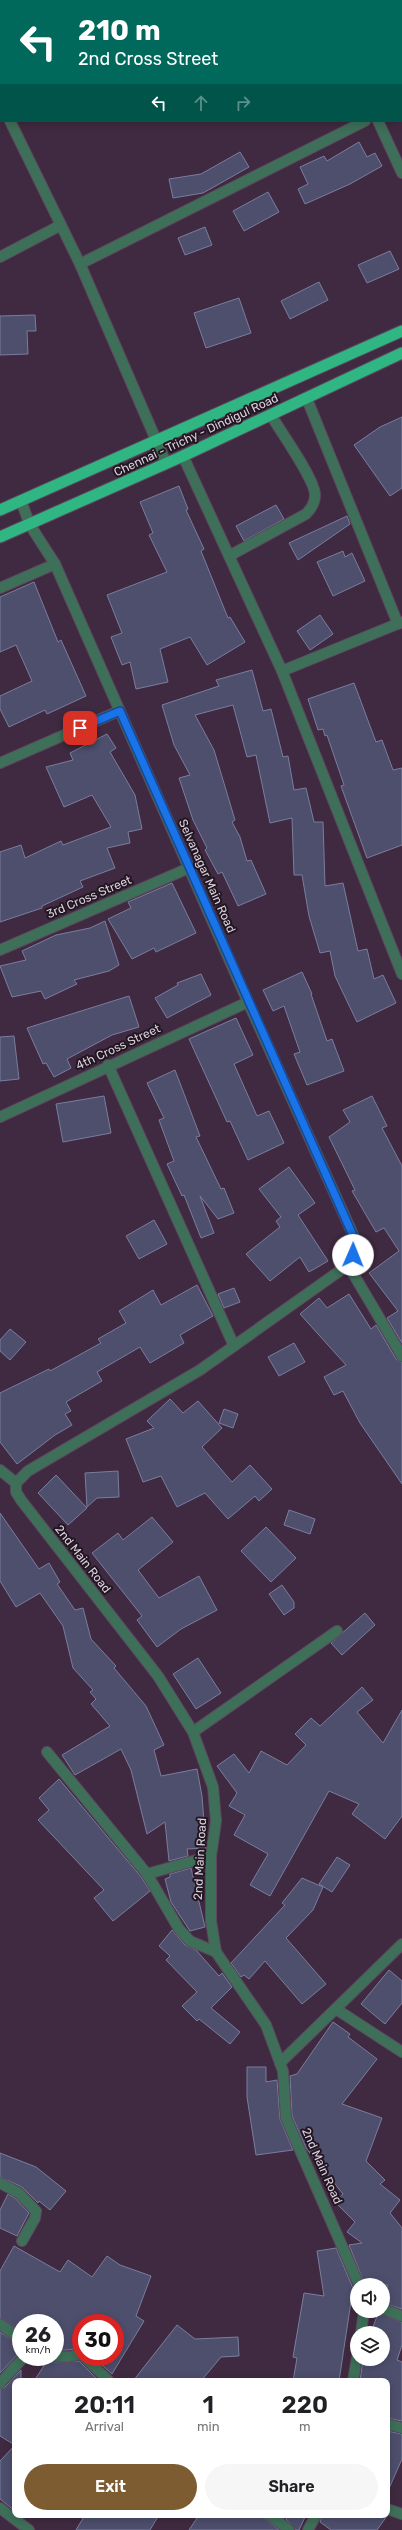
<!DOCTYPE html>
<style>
:root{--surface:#fff;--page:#f6f6f6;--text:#202124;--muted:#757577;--accent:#7e5c31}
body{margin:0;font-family:Rubik,sans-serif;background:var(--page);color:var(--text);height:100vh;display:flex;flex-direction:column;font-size:15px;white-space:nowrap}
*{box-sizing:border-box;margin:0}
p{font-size:13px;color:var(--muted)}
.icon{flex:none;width:22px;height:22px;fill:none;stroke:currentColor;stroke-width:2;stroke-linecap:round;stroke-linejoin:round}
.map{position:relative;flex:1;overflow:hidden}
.sheet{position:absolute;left:12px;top:2378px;width:378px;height:140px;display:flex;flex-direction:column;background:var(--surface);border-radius:8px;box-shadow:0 2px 10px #0003}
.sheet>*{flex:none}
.guide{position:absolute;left:0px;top:0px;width:402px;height:122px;box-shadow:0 2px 10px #0003;background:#00695c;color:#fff;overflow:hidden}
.tools{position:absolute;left:350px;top:2278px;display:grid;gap:8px}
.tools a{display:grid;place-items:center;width:40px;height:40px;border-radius:50%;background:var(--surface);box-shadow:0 2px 10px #0003;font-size:20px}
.speed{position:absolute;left:12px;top:2314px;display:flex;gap:8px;font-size:20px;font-weight:700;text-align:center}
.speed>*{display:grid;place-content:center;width:52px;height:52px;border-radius:50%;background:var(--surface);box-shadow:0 2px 10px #0003;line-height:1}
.speed small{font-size:10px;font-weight:400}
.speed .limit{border:6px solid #d22;background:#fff;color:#111}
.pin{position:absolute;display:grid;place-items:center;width:34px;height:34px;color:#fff;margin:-17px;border-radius:8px;box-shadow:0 2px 6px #0006}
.me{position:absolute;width:44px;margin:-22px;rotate:1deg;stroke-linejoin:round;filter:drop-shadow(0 0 3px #0008)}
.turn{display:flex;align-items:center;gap:14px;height:84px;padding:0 12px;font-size:18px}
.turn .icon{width:52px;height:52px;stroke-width:2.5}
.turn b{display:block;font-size:28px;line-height:34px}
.lanes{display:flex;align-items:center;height:38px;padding:0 12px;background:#0003;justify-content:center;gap:20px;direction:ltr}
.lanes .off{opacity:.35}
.eta{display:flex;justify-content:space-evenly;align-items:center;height:68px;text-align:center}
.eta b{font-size:24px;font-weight:600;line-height:28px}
.button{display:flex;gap:8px;margin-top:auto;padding:8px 12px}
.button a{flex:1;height:46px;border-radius:24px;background:var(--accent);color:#fff;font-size:16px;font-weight:600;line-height:46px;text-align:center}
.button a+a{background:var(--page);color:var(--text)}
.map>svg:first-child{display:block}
</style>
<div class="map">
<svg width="402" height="2530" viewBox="0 0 402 2530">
<rect width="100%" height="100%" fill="#402a41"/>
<!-- building -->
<g fill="#4d4f6d" stroke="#7b7d9e">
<polygon points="359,142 367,157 375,153 382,166 350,184 305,204 298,189 308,184 300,167 324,156 327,161"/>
<polygon points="240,152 249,167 203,193 173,198 169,179 201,174"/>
<polygon points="268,192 279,212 244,231 233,211"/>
<polygon points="205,227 212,245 185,255 178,238"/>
<polygon points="390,251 399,269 367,283 358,265"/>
<polygon points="319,282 328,300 290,319 281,301"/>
<polygon points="239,298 251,333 206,348 194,313"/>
<polygon points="35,315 36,331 27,331 28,354 0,355 0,316"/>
<polygon points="402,417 402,488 390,496 354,445 380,427"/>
<polygon points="179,486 188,509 186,510 204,549 201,551 228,618 230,617 245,642 207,665 190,637 160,649 168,682 136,689 130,662 122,665 111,637 122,633 107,595 167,572 149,535 153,533 140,502"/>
<polygon points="276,505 284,519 244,541 236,526"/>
<polygon points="347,516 350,524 298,560 289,543"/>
<polygon points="343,551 345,557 352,553 365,581 333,596 317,562"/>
<polygon points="34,582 58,642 61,640 86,696 47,714 45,710 9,727 0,709 0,696 32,681 16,645 0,652 0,597"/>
<polygon points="320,615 333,634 310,650 297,631"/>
<polygon points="252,670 263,711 271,709 283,757 288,756 294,790 306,788 314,822 323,822 325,886 343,883 358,951 367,949 374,979 383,975 396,1003 357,1022 335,976 330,951 320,953 309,916 302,875 294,875 292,818 270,823 256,755 247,757 233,705 195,715 214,750 235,820 232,822 240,837 247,861 251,860 266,894 238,906 222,872 218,874 205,850 207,848 193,820 179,778 190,775 174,745 162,705 219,686 216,680"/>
<polygon points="354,683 376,742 382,740 393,770 402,768 402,845 367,858 341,786 344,785 327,735 325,736 323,729 318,730 308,699"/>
<polygon points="107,734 116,748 110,752 135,795 142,829 128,832 130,843 107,848 115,868 80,881 83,887 42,906 42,908 0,922 0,852 21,845 25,858 61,841 63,845 111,827 92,795 64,807 46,767 73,760 70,753"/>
<polygon points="172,883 196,933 156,952 154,948 132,959 108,919 131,908 128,902"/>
<polygon points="105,921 119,965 109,971 74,980 77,984 45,999 41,991 12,997 0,966 26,960 22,951 56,935 90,928"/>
<polygon points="302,972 312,994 311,994 327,1041 332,1039 344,1071 307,1085 294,1054 300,1052 284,1006 273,1011 263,990"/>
<polygon points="201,974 211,995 167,1018 155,998 178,985 177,983"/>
<polygon points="129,996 139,1027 112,1035 67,1059 71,1068 54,1077 46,1063 43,1064 27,1028"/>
<polygon points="236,1018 253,1055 234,1064 257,1116 269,1111 284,1143 248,1160 230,1121 227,1122 189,1039"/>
<polygon points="14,1036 19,1079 0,1081 0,1037"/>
<polygon points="175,1070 200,1136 196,1137 221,1189 224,1188 234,1213 218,1219 200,1196 214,1233 201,1238 184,1195 182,1196 167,1164 174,1161 159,1120 164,1118 147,1083"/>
<polygon points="104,1096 111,1133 63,1142 56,1104"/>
<polygon points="372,1096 387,1126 382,1128 402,1166 402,1343 387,1318 398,1311 369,1273 399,1251 384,1228 376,1232 352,1191 355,1190 329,1137 350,1122 343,1110"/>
<polygon points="289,1167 315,1203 298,1215 328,1261 309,1272 300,1257 270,1281 246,1254 280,1227 276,1221 281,1217 259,1189"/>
<polygon points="154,1220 167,1244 139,1259 126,1236"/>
<polygon points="197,1285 213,1316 180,1335 184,1343 150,1363 140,1347 97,1372 102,1381 66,1402 71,1411 65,1414 72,1425 55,1435 17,1464 0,1442 0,1393 49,1369 50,1371 101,1343 98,1339 126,1323 119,1311 153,1290 161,1305"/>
<polygon points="234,1288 240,1302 224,1308 218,1294"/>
<polygon points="349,1294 371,1329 376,1325 396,1359 402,1362 402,1484 360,1423 343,1391 334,1395 324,1377 346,1365 300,1314 319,1298 327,1308"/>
<polygon points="10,1329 26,1342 10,1360 0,1351 0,1340"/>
<polygon points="294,1343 305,1362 279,1376 268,1357"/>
<polygon points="170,1399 183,1413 198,1401 222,1428 202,1447 232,1482 250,1465 272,1489 259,1501 255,1496 228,1519 205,1493 177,1507 161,1476 143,1482 126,1439 154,1428 147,1421"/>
<polygon points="224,1409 238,1414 233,1428 219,1423"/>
<polygon points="118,1471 119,1497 97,1498 87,1507 85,1473"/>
<polygon points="56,1475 87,1508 68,1525 38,1493"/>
<polygon points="289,1510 315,1519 310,1534 284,1525"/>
<polygon points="0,1513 39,1569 49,1563 60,1582 57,1584 75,1610 83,1608 91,1639 116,1666 114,1668 146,1706 164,1745 154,1750 161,1776 197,1769 202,1796 206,1848 187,1849 188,1856 169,1861 165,1822 147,1834 131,1770 121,1749 75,1775 62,1755 110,1726 91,1704 96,1699 90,1692 93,1690 73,1668 63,1626 40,1593 16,1607 0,1581"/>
<polygon points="152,1517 173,1542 138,1570 159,1598 199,1576 217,1610 181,1629 157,1647 137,1620 142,1616 92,1553 118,1533 123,1540"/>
<polygon points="266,1527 296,1558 271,1582 241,1551"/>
<polygon points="282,1585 294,1602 294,1608 284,1615 269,1594"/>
<polygon points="365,1613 375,1625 342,1655 331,1643"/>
<polygon points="198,1658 221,1693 196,1709 173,1674"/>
<polygon points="362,1687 373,1700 357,1712 383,1743 402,1710 402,1816 385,1839 352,1814 359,1804 329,1791 270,1896 250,1885 268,1854 234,1835 245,1815 229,1806 237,1793 217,1766 234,1754 249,1773 261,1751 287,1765 306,1745 295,1734 311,1718 320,1726"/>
<polygon points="59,1779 142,1878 150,1891 113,1921 94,1898 104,1890 38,1820 49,1810 39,1798"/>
<polygon points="337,1857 350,1865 332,1892 319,1884"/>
<polygon points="191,1868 205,1927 190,1931 171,1902 165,1879 170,1877 170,1874"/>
<polygon points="302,1878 323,1887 313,1910 286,1938 326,1984 302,2004 265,1961 249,1979 244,1975 241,1977 231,1963 285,1905 282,1903"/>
<polygon points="172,1930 185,1945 196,1950 219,1976 222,1973 232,1987 211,2008 240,2032 230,2044 199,2019 197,2021 182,2006 197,1992 166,1960 170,1956 159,1946"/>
<polygon points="389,1970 402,1981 402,2003 385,2024 361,2004"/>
<polygon points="333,2022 350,2034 348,2037 377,2059 342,2104 382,2118 366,2161 385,2180 380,2184 400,2200 390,2213 402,2228 402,2309 383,2303 388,2285 365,2285 349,2245 362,2243 347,2232 355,2222 335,2202 343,2194 306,2148 292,2116 290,2076 297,2074"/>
<polygon points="247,2067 266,2067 266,2082 277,2080 280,2119 293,2150 256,2155 247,2097"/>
<polygon points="0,2153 36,2167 66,2191 50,2210 39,2201 38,2203 22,2187 0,2177"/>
<polygon points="8,2194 15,2198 29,2213 17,2236 0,2228 0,2210"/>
<polygon points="14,2246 60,2272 68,2260 92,2277 107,2256 120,2265 151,2276 136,2316 144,2321 112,2374 93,2357 115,2357 115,2323 81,2323 81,2348 68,2350 55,2350 55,2323 21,2323 21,2332 0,2318 0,2271"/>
<polygon points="336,2248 353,2288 339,2381 293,2381 297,2358 293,2357 304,2293 324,2296 317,2251"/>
<polygon points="378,2313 402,2322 402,2345 397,2360 402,2362 402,2421 387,2418 387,2381 360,2381 363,2359 383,2359 383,2333 371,2333"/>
<polygon points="177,2325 195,2339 238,2337 239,2356 221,2357 201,2381 133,2381"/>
<polygon points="0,2332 21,2346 21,2351 0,2373"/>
<polygon points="49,2358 54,2362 79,2361 96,2378 94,2381 34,2381"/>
<polygon points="21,2370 21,2381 15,2381 15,2445 0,2436 0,2389 5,2387"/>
<polygon points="387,2431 402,2434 402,2459 387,2493"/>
<polygon points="15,2445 15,2511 0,2499 0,2461"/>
<polygon points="85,2515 159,2515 150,2530 76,2530"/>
<polygon points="199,2515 261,2515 279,2530 189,2530"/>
<polygon points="287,2515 306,2515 299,2530 295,2530 286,2519"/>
<polygon points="322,2515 385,2515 387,2516 377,2530 331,2530 320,2522"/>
</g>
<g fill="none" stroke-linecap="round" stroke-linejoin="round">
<!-- service casing -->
<g stroke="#5c485d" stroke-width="12">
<path id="service" d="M 229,556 L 306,514 C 311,509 315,503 315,495 C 315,479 280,431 271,415"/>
</g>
<!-- minor casing -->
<g stroke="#5c485d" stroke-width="12">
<g id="minor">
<polyline points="307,0 307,1"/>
<polyline points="0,100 1,102"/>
<polyline points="401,106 402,106"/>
<polyline points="10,121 80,264 166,463"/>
<polyline points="378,121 402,173"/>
<polyline points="0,257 61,225"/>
<polyline points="80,264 365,121"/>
<polyline points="307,399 398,624"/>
<polyline points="183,456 282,671 402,974"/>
<polyline points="0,588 55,564"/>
<polyline points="282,671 402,622"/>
<polyline points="0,763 119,711"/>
<polyline points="0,950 189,868"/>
<polyline points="108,1065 234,1346"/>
<polyline points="0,1117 248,1002"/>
<polyline points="348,1265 402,1356"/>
<polyline points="0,1470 16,1483"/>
<polyline points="16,1483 28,1471 200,1370 348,1265 353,1255 355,1239 248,1002 55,564 30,525 21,501"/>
<polyline points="16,1483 16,1492 21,1500 158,1676 193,1732 213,1787 216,1821 211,1856 211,1921 216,1952 266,2025 283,2071 286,2118 359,2285"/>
<polyline points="193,1732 337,1631"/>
<polyline points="47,1752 147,1874 179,1929 190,1941 216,1952"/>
<polyline points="147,1874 211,1856"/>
<polyline points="336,2009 402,2052"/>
<polyline points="280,2063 402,1944"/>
<polyline points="0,2183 19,2193 36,2211 35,2218 22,2241"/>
<polyline points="383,2309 402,2316"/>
<polyline points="0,2324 21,2340"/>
<polyline points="361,2333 364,2311"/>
<polyline points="55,2356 68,2357 81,2354"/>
<polyline points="84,2357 109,2381"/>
<polyline points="353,2381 357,2357"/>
<polyline points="0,2383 24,2357"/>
<polyline points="387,2424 402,2428"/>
<polyline points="0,2508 29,2530"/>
<polyline points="387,2509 402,2514"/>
<polyline points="270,2515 289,2530"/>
<polyline points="308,2530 316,2515"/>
</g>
</g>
<!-- trunk casing -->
<g stroke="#5c485d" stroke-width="13">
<g id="trunk">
<polyline points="0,510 402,331"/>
<polyline points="0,537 183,456 402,353"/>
</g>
</g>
<!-- service -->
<use href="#service" stroke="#3e7059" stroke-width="10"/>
<!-- minor -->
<use href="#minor" stroke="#3e7059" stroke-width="10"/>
<!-- trunk -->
<use href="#trunk" stroke="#30b683" stroke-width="11"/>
</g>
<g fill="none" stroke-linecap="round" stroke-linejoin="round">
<!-- route casing -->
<g stroke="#114b97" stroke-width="10">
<polyline id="route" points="80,728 120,711 355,1240 353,1255"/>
</g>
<!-- route -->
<use href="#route" stroke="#1a73e8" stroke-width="7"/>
</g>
<g text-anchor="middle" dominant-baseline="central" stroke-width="4" stroke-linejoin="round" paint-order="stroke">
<!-- street labels -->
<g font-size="12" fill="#ddcfde" stroke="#211721">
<text transform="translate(196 435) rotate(-25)">Chennai - Trichy - Dindigul Road</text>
<text transform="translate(207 876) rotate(66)">Selvanagar Main Road</text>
<text transform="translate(89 897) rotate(-23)">3rd Cross Street</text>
<text transform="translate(118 1047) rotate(-25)">4th Cross Street</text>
<text transform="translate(83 1559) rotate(52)">2nd Main Road</text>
<text transform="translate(200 1859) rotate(-87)">2nd Main Road</text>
<text transform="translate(322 2166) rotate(66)">2nd Main Road</text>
</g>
</g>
</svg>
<div class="tools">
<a><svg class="icon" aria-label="sound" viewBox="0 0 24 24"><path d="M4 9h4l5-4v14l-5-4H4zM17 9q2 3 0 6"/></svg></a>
<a><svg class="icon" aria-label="layers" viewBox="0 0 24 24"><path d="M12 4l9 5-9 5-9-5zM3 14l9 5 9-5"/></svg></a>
</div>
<div class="speed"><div>26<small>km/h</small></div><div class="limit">30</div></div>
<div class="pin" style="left:80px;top:728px;background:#d93025"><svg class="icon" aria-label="arrive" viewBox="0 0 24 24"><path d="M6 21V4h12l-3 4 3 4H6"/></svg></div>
<svg class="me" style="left:353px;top:1255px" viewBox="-20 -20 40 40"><circle r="19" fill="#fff"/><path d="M0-13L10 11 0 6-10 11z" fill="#1a73e8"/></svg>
<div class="guide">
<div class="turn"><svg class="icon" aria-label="left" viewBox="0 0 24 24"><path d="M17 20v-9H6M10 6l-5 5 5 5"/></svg><div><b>210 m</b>2nd Cross Street</div></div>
<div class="lanes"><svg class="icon" aria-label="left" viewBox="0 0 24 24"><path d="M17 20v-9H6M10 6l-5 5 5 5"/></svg><svg class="icon off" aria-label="ahead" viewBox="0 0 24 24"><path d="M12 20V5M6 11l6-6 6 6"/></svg><svg class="icon off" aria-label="right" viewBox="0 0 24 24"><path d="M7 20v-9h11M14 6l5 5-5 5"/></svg></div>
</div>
<section class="sheet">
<div class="eta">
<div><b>20:11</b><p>Arrival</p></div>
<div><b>1</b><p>min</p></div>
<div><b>220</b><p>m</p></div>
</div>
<div class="button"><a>Exit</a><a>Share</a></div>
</section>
</div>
